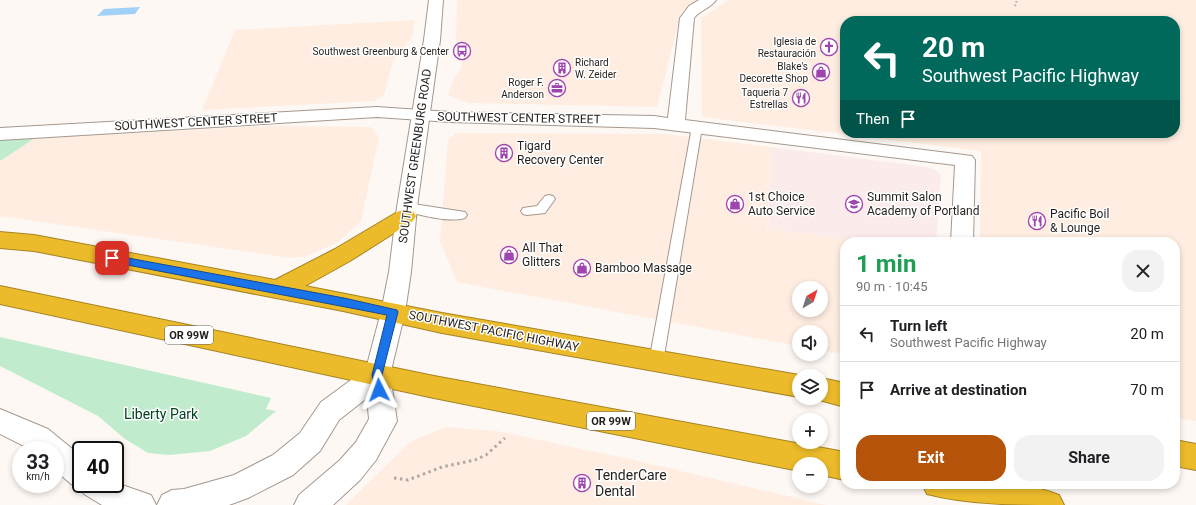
<!DOCTYPE html>
<meta charset="utf-8">
<style>
:root{--surface:#fff;--page:#f2f2f2;--text:#202124;--muted:#757577;--line:#e0e0e0;--accent:#b45309}
body{margin:0;font-family:Roboto,sans-serif;background:var(--page);color:var(--text);height:100vh;display:flex;flex-direction:column;font-size:15px;white-space:nowrap}
*{box-sizing:border-box;margin:0}
p{font-size:13px;color:var(--muted)}
.icon{flex:none;width:22px;height:22px;fill:none;stroke:currentColor;stroke-width:2;stroke-linecap:round;stroke-linejoin:round}
.map{position:relative;flex:1;overflow:hidden}
.side{position:absolute;left:840px;top:237px;width:340px;height:252px;display:flex;flex-direction:column;background:var(--surface);border-radius:16px;box-shadow:0 2px 6px #0003}
.side>*{flex:none}
.guide{position:absolute;left:840px;top:16px;width:340px;height:122px;border-radius:16px;box-shadow:0 2px 6px #0003;background:#00695c;color:#fff;overflow:hidden}
.needle{width:26px;rotate:39deg}
.buttons{position:absolute;left:792px;top:281px;display:grid;gap:8px}
.buttons a{display:grid;place-items:center;width:36px;height:36px;border-radius:50%;background:var(--surface);box-shadow:0 2px 6px #0003;font-size:20px}
.speed{position:absolute;left:12px;top:441px;display:flex;gap:8px;font-size:20px;font-weight:700;text-align:center}
.speed>*{display:grid;place-content:center;width:52px;height:52px;border-radius:50%;background:var(--surface);box-shadow:0 2px 6px #0003;line-height:1}
.speed small{font-size:10px;font-weight:400}
.speed .limit{border:2px solid #111;border-radius:6px;background:#fff;color:#111}
.pin{position:absolute;display:grid;place-items:center;width:34px;height:34px;color:#fff;margin:-17px;border-radius:8px;box-shadow:0 2px 6px #0006}
.me{position:absolute;width:44px;margin:-22px;rotate:357deg;stroke-linejoin:round;filter:drop-shadow(0 0 3px #0008)}
.turn{display:flex;align-items:center;gap:14px;height:84px;padding:0 16px;font-size:18px}
.turn .icon{width:52px;height:52px;stroke-width:2.5}
.turn b{display:block;font-size:28px;line-height:34px}
.then{display:flex;align-items:center;height:38px;padding:0 16px;background:#0003;gap:8px;font-size:15px}
.round{display:grid;place-items:center;flex:none;width:42px;height:42px;border-radius:16px;background:var(--page)}
.summary{display:flex;align-items:center;justify-content:space-between;height:68px;padding:0 16px}
h1{font-size:24px;font-weight:700;line-height:30px;color:#1e9e55}
.primary-button{display:flex;gap:8px;margin-top:auto;padding:8px 16px}
.primary-button a{flex:1;height:46px;border-radius:16px;background:var(--accent);color:#fff;font-size:16px;font-weight:700;line-height:46px;text-align:center}
.primary-button a+a{background:var(--page);color:var(--text)}
ul{padding:0;list-style:none}
li{display:flex;align-items:center;gap:12px;height:56px;padding:0 16px;border-top:1px solid var(--line)}
li div{flex:1}
li b{display:block;font-size:15px}
li em{font-style:normal}
.map>svg:first-child{display:block}
</style>
<div class="map">
<svg width="1196" height="505" viewBox="0 0 1196 505">
<rect width="100%" height="100%" fill="#fef8f4"/>
<!-- built -->
<g fill="#feede0" fill-rule="evenodd">
<polygon points="457,0 699,0 681,12 657,107 469,103 448,95 455,76 461,70 464,44 456,46"/>
<path d="M 729,0 L 1196,0 L 1196,421 L 1175,418 L 1175,242 L 980,242 L 981,151 L 702,117 L 701,18 ZM 845,21 L 1175,21 L 1175,133 L 845,133 Z"/>
<polygon points="415,20 412,37 393,61 384,95 374,101 202,110 235,30"/>
<polygon points="273,126 371,127 379,137 361,221 337,243 306,256 290,258 0,216 0,161 35,138"/>
<path d="M 456,133 L 665,134 L 771,147 L 767,237 L 768,228 L 864,242 L 845,242 L 845,354 L 821,350 L 821,332 L 799,332 L 799,346 L 457,282 L 440,241 L 448,140 ZM 799,288 L 821,288 L 821,310 L 799,310 Z"/>
<polygon points="445,427 497,431 638,461 826,505 346,505 410,442"/>
</g>
<!-- industrial -->
<polygon fill="#fbebea" points="771,147 927,167 935,170 941,175 936,242 864,242 768,228"/>
<!-- green -->
<g fill="#c0ebcc">
<polygon points="35,138 0,161 0,140"/>
<polygon points="0,337 271,398 266,409 276,411 246,436 210,451 169,455 148,453 125,439 98,416 0,366"/>
</g>
<!-- water -->
<polygon fill="#a1d1f8" points="140,7 135,14 97,16 104,9"/>
<g fill="none" stroke-linecap="round" stroke-linejoin="round">
<!-- lane casing -->
<g stroke="#a5988e" stroke-width="2">
<g id="lane">
<polygon points="697,124 702,127 663,362 661,367 656,368 651,367 649,362 692,127"/>
<polygon points="549,195 553,196 555,199 545,213 527,215 523,214 521,211 523,208 537,206 545,196"/>
<path d="M 407,203 L 465,212 L 467,215 L 465,218 C 450,223 419,215 403,210 L 401,207 L 403,204 Z"/>
</g>
</g>
<!-- street casing -->
<g stroke="#a5988e" stroke-width="2">
<path id="street" d="M 699,0 L 716,0 C 711,8 700,10 694,18 L 685,120 L 972,156 L 975,160 L 973,242 L 951,242 L 955,165 L 654,128 L 450,122 L 377,117 L 0,140 L 0,128 L 377,107 L 450,112 L 654,116 L 668,118 L 680,18 L 689,6 Z"/>
</g>
<!-- secondary casing -->
<g stroke="#a5988e" stroke-width="2">
<g id="secondary">
<polygon points="429,0 443,0 440,40 417,207 411,272 405,312 390,375 397,421 376,460 360,480 333,505 294,505 299,495 340,460 356,442 369,419 367,398 339,420 320,451 293,475 248,498 229,505 157,505 162,495 172,490 184,489 234,475 273,455 300,433 321,402 366,369 381,312 389,272 397,207 424,40"/>
<polygon points="0,409 48,429 81,456 81,484 115,484 115,480 125,486 151,495 156,505 102,505 84,494 81,488 71,484 55,470 55,450 32,450 0,434"/>
</g>
</g>
<!-- highway casing -->
<g stroke="#a68425" stroke-width="2">
<g id="highway">
<polygon points="406,209 413,211 416,216 413,221 350,261 305,286 442,313 799,375 803,376 799,376 799,397 442,333 343,311 34,251 0,248 0,232 34,235 275,280 335,249 399,211"/>
<polygon points="0,286 434,376 845,452 845,480 821,475 821,464 799,464 799,471 434,398 0,304"/>
<polygon points="821,378 845,383 845,407 812,398 821,398"/>
<polygon points="1175,440 1196,444 1196,470 1175,466"/>
<path d="M 922,484 C 966,484 1019,478 1059,495 L 1064,505 C 1019,505 969,505 927,494 Z"/>
</g>
</g>
<!-- path-far1 -->
<g stroke="#aea9a5" stroke-width="2" stroke-dasharray="1.5 2" stroke-linecap="butt">
<polyline points="1015,6 1017,0"/>
<polyline points="453,52 462,51"/>
</g>
<!-- path -->
<polyline stroke="#aea9a5" stroke-width="3" stroke-dasharray="2.5 3.5" stroke-linecap="butt" points="394,478 408,480 442,467 475,460 486,455 505,438"/>
<!-- lane -->
<use href="#lane" fill="#fff" fill-rule="evenodd"/>
<!-- street -->
<use href="#street" fill="#fff" fill-rule="evenodd"/>
<!-- secondary -->
<use href="#secondary" fill="#fff" fill-rule="evenodd"/>
<!-- highway -->
<use href="#highway" fill="#ecbb2b" fill-rule="evenodd"/>
</g>
<!-- route -->
<polygon fill="#1a73e8" stroke="#114b97" points="112,255 344,298 397,310 398,312 382,375 385,390 383,394 379,395 375,394 372,375 387,315 112,262 107,258"/>
<!-- icons -->
<defs>
<g id="church-ring" transform="scale(0.9)"><circle r="9.5" fill="#fff" stroke="#9e45b0" stroke-width="1.5"/><path d="M-1.2-6h2.4v3.5h3.3v2.4h-3.3V6h-2.4V-.1h-3.3v-2.4h3.3Z" fill="#9e45b0"/></g>
<g id="bus-ring" transform="scale(0.9)"><circle r="9.5" fill="#fff" stroke="#9e45b0" stroke-width="1.5"/><path d="M-5-6H5V4H4V6H2V4H-2V6H-4V4H-5ZM-3.5-4V0h7V-4ZM-3.5 1.2v1.5H-2V1.2ZM2 1.2v1.5H3.5V1.2Z" fill="#9e45b0"/></g>
<g id="building-ring" transform="scale(0.9)"><circle r="9.5" fill="#fff" stroke="#9e45b0" stroke-width="1.5"/><path d="M-4-6H4V6H1V3H-1V6H-4ZM-2.5-4.3h1.7v1.8h-1.7ZM.8-4.3h1.7v1.8H.8ZM-2.5-1h1.7V.8h-1.7ZM.8-1h1.7V.8H.8Z" fill="#9e45b0"/></g>
<g id="shop-ring" transform="scale(0.9)"><circle r="9.5" fill="#fff" stroke="#9e45b0" stroke-width="1.5"/><path d="M-5-2.5h2.3a2.7 3.5 0 0 1 5.4 0H5L5.5 6h-11ZM-1.5-2.5h3a1.5 2.3 0 0 0-3 0Z" fill="#9e45b0"/></g>
<g id="office-ring" transform="scale(0.9)"><circle r="9.5" fill="#fff" stroke="#9e45b0" stroke-width="1.5"/><path d="M-6-3h4V-5.5h4V-3h4V5H-6ZM-1-4.5V-3h2v-1.5ZM-6 0V1H6V0Z" fill="#9e45b0"/></g>
<g id="restaurant-ring" transform="scale(0.9)"><circle r="9.5" fill="#fff" stroke="#9e45b0" stroke-width="1.5"/><path d="M-5-6h1v4h1v-4h1v4h1v-4h1v5L-1.5 .5V6h-2V.5L-5-1ZM5-6V6H3V1.5H1.5Q1.5-4 5-6Z" fill="#9e45b0"/></g>
<g id="school-ring" transform="scale(0.9)"><circle r="9.5" fill="#fff" stroke="#9e45b0" stroke-width="1.5"/><path d="M0-5L7-2L0 1L-7-2ZM-4 1L0 2.5L4 1V4Q0 6-4 4Z" fill="#9e45b0"/></g>
</defs>
<g fill-rule="evenodd">
<use href="#church-ring" x="829" y="47"/>
<use href="#bus-ring" x="462" y="51"/>
<use href="#building-ring" x="562" y="68"/>
<use href="#shop-ring" x="821" y="72"/>
<use href="#office-ring" x="557" y="88"/>
<use href="#restaurant-ring" x="801" y="98"/>
<use href="#building-ring" x="504" y="153"/>
<use href="#shop-ring" x="735" y="204"/>
<use href="#school-ring" x="854" y="204"/>
<use href="#restaurant-ring" x="1037" y="221"/>
<use href="#shop-ring" x="509" y="255"/>
<use href="#shop-ring" x="582" y="268"/>
<use href="#building-ring" x="582" y="483"/>
</g>
<g text-anchor="middle" dominant-baseline="central" stroke-width="3" stroke-linejoin="round" paint-order="stroke">
<!-- far-poi labels -->
<g font-size="10" fill="#231e1b" stroke="#fff" text-anchor="end">
<text x="816" y="41">Iglesia de<tspan x="816" dy="12">Restauración</tspan></text>
<text x="449" y="51">Southwest Greenburg &amp; Center</text>
<text x="575" y="62" text-anchor="start">Richard<tspan x="575" dy="12">W. Zeider</tspan></text>
<text x="808" y="66">Blake's<tspan x="808" dy="12">Decorette Shop</tspan></text>
<text x="544" y="82">Roger F.<tspan x="544" dy="12">Anderson</tspan></text>
<text x="788" y="92">Taqueria 7<tspan x="788" dy="12">Estrellas</tspan></text>
</g>
<!-- shield labels -->
<g fill="#fff" stroke="#65625f" stroke-width="1">
<rect x="165" y="326" width="48" height="18" rx="3"/>
<rect x="587" y="412" width="48" height="18" rx="3"/>
</g>
<g font-size="11" font-weight="bold" fill="#231e1b">
<text x="189" y="335">OR 99W</text>
<text x="611" y="421">OR 99W</text>
</g>
<!-- street labels -->
<g font-size="12" fill="#231e1b" stroke="#fff">
<text transform="translate(519 118) rotate(1)">SOUTHWEST CENTER STREET</text>
<text transform="translate(196 122) rotate(-3)">SOUTHWEST CENTER STREET</text>
<text transform="translate(415 156) rotate(-82)">SOUTHWEST GREENBURG ROAD</text>
<text transform="translate(494 331) rotate(11)">SOUTHWEST PACIFIC HIGHWAY</text>
</g>
<!-- poi labels -->
<g font-size="12" fill="#231e1b" stroke="#fff" text-anchor="start">
<text x="517" y="146">Tigard<tspan x="517" dy="14">Recovery Center</tspan></text>
<text x="748" y="197">1st Choice<tspan x="748" dy="14">Auto Service</tspan></text>
<text x="867" y="197">Summit Salon<tspan x="867" dy="14">Academy of Portland</tspan></text>
<text x="1050" y="214">Pacific Boil<tspan x="1050" dy="14">&amp; Lounge</tspan></text>
<text x="522" y="248">All That<tspan x="522" dy="14">Glitters</tspan></text>
<text x="595" y="268">Bamboo Massage</text>
</g>
<!-- near-park labels -->
<g font-size="14" fill="#004221" stroke="#fff">
<text x="161" y="414">Liberty Park</text>
</g>
<!-- near-poi labels -->
<g font-size="14" fill="#231e1b" stroke="#fff" text-anchor="start">
<text x="595" y="475">TenderCare<tspan x="595" dy="16">Dental</tspan></text>
</g>
</g>
</svg>
<div class="buttons">
<a><svg class="needle" viewBox="-14 -14 28 28"><path d="M0-13l5 13h-10z" fill="#e53935"/><path d="M0 13l5-13h-10z" fill="#757577"/></svg></a>
<a><svg class="icon" aria-label="sound" viewBox="0 0 24 24"><path d="M4 9h4l5-4v14l-5-4H4zM17 9q2 3 0 6"/></svg></a>
<a><svg class="icon" aria-label="layers" viewBox="0 0 24 24"><path d="M12 4l9 5-9 5-9-5zM3 14l9 5 9-5"/></svg></a>
<a>+</a>
<a>−</a>
</div>
<div class="speed"><div>33<small>km/h</small></div><div class="limit">40</div></div>
<div class="pin" style="left:112px;top:258px;background:#d93025"><svg class="icon" aria-label="arrive" viewBox="0 0 24 24"><path d="M6 21V4h12l-3 4 3 4H6"/></svg></div>
<svg class="me" style="left:379px;top:390px" viewBox="-20 -20 40 40"><path d="M0-17L14 15 0 8-14 15z" fill="#1a73e8" stroke="#fff" stroke-width="4"/></svg>
<div class="guide">
<div class="turn"><svg class="icon" aria-label="left" viewBox="0 0 24 24"><path d="M17 20v-9H6M10 6l-5 5 5 5"/></svg><div><b>20 m</b>Southwest Pacific Highway</div></div>
<div class="then">Then<svg class="icon" aria-label="arrive" viewBox="0 0 24 24"><path d="M6 21V4h12l-3 4 3 4H6"/></svg></div>
</div>
<section class="side">
<div class="summary"><div><h1>1 min</h1><p>90 m · 10:45</p></div><a class="round"><svg class="icon" aria-label="close" viewBox="0 0 24 24"><path d="M6 6l12 12M18 6L6 18"/></svg></a></div>
<ul>
<li><svg class="icon" aria-label="left" viewBox="0 0 24 24"><path d="M17 20v-9H6M10 6l-5 5 5 5"/></svg><div><b>Turn left</b><p>Southwest Pacific Highway</p></div><em>20 m</em></li>
<li><svg class="icon" aria-label="arrive" viewBox="0 0 24 24"><path d="M6 21V4h12l-3 4 3 4H6"/></svg><div><b>Arrive at destination</b></div><em>70 m</em></li>
</ul>
<div class="primary-button"><a>Exit</a><a>Share</a></div>
</section>
</div>
